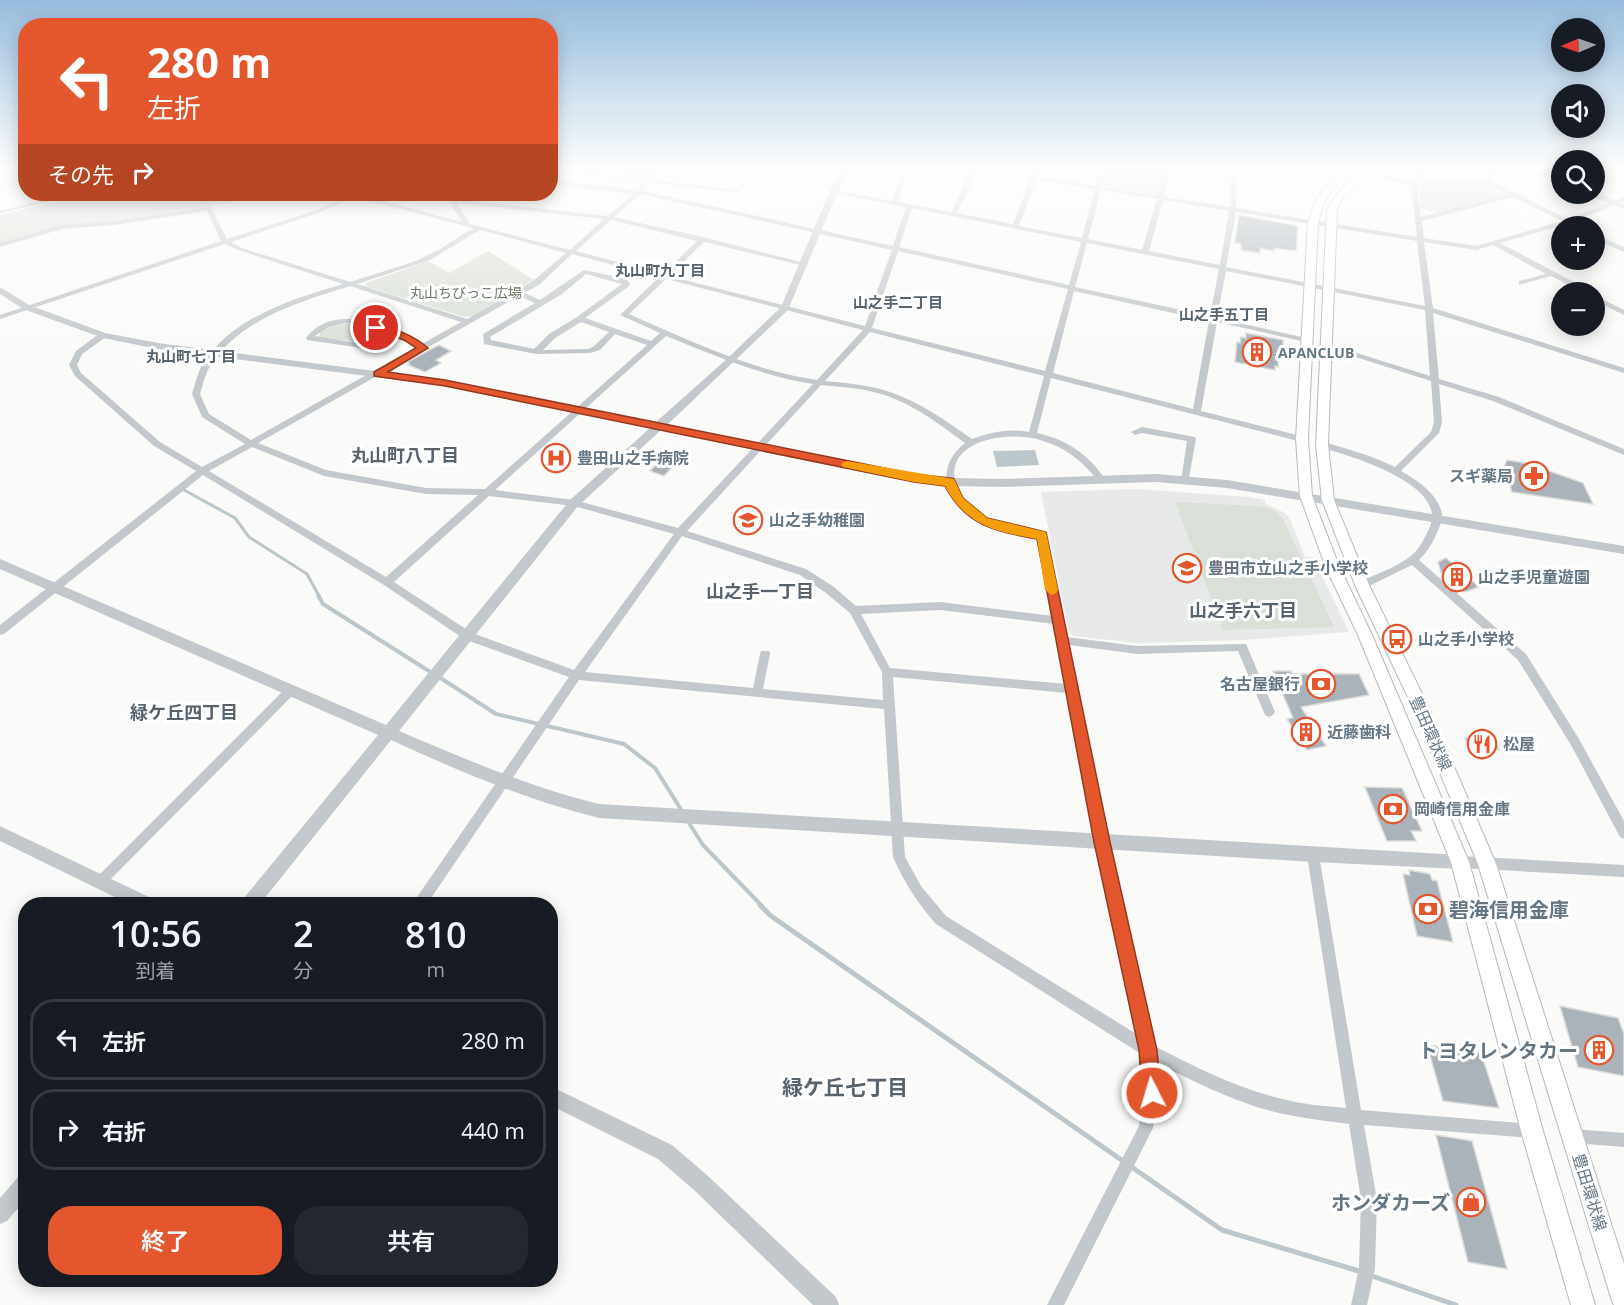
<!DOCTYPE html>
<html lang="ja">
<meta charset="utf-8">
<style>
:root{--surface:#171b24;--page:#242831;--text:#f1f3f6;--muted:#9ea1a6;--line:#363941;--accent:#e4572e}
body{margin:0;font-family:"Open Sans","Noto Sans JP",sans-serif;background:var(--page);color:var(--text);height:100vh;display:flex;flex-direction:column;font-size:22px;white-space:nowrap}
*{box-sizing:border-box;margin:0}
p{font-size:20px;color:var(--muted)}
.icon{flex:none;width:33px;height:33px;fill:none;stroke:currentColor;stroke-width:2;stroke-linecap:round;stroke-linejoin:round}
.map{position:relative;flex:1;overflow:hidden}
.panel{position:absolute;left:18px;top:897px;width:540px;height:390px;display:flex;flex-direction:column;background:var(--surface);border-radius:24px;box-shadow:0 3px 15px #0003}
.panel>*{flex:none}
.banner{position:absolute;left:18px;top:18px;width:540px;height:183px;border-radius:24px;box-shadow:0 3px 15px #0003;background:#e4572e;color:#fff;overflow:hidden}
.needle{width:39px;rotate:268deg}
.fabs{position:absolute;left:1551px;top:18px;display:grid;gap:12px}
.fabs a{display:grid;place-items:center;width:54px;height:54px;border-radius:50%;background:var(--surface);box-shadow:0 3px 15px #0003;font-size:30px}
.pin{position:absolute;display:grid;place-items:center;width:51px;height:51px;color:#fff;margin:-26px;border:3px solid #fff;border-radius:50%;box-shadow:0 2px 6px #0007}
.me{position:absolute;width:66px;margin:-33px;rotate:355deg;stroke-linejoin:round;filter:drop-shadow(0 0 4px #0008)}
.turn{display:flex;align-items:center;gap:21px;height:126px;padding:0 30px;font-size:27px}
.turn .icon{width:78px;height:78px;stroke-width:2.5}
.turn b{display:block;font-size:42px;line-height:51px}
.then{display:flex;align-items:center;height:57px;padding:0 30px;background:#0003;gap:12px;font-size:22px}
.eta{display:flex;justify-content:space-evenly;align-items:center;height:102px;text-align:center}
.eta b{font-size:36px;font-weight:600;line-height:42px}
.button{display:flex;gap:12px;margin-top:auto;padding:12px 30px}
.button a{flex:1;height:69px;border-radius:24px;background:var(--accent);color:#fff;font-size:24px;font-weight:600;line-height:69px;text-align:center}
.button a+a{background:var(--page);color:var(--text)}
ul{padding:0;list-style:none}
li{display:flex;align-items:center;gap:18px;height:81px;margin:0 12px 9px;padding:0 18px;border:3px solid var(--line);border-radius:24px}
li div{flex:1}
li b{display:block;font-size:22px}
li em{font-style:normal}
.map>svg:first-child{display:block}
</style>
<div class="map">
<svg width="1624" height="1305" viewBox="0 0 1624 1305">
<rect width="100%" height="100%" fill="#fafaf8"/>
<!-- built -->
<polygon fill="#e8e9e9" points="1136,489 1249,497 1265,500 1266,504 1283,512 1289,517 1305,557 1313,557 1349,632 1244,640 1136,643 1073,636 1069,632 1041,492"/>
<!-- green -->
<g fill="#dadfd7">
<polygon points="611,167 633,171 638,167 650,167 644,178 550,168"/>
<polygon points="1106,167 1165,169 1160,196 1101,186"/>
<polygon points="1482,183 1504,194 1438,213 1420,208 1420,186"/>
<polygon points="190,194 267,194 212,206 117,221 62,226 0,244 0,215 58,201 109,201"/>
<polygon points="488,251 534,280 472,316 464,317 365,286 366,283 428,261 449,273"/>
<polygon points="347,323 383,333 385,336 371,344 318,337 322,330"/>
<polygon points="1175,502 1259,506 1274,510 1283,519 1334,627 1223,630"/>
</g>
<!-- water -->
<polygon fill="#bbc7cb" points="1035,450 1039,465 997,467 993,451"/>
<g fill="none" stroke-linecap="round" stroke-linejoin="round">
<!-- stream-far3 -->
<g stroke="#bbc7cb" stroke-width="2">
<polyline points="550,170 738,191"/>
<polyline points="0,212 59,198 164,194"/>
</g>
<!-- stream-far2 -->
<polyline stroke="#bbc7cb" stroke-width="3" points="184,490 235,518 249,537 307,574 319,596"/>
<!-- stream-far1 -->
<g stroke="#bbc7cb" stroke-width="4">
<polyline points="318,595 323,604 432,673"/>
<polyline points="439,677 496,714 624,744 655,768 682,811"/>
<polyline points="687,820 703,845 762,906"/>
</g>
<!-- stream -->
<g stroke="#bbc7cb" stroke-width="5">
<polyline points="760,905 771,916 1222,1230 1362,1272"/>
<polyline points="1369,1275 1456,1305"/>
</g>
</g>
<!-- building -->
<g fill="#aab3b9" stroke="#dcdcda" stroke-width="1.5">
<polygon points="1239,215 1298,226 1296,251 1274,248 1274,251 1260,248 1260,253 1241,250 1241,244 1235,243"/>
<polygon points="1246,333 1283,340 1283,351 1278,350 1278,367 1275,366 1275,370 1235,362 1237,342 1240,343 1241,337 1246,338"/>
<polygon points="439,345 451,351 436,360 441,363 425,372 408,365 410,364 407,362"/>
<polygon points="670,451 682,456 664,476 650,471"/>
<polygon points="1507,460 1530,464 1583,483 1593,504 1512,492 1504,468"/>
<polygon points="1446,558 1479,587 1465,592 1441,572 1438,562"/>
<polygon points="1273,671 1291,671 1292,674 1359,674 1369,695 1301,707 1326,746 1307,750 1287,719 1293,718"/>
<polygon points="1465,738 1493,738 1499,750 1470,749"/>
<polygon points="1365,787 1402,788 1422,831 1411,831 1416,841 1387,841"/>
<polygon points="1409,870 1430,874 1432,880 1437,881 1453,942 1417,936 1403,874 1410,875"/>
<polygon points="1560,1006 1618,1018 1624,1034 1624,1076 1578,1067"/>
<polygon points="1427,1045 1481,1053 1499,1108 1443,1101"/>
<polygon points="1436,1135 1472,1141 1507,1269 1468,1262"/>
</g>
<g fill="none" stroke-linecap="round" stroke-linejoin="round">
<!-- secondary casing -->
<g stroke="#b3babf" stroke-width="2">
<g id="secondary">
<polygon points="1343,167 1352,167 1326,198 1318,222 1308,439 1312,496 1340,568 1372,635 1469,862 1543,1131 1595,1305 1571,1305 1521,1131 1451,862 1358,635 1326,568 1300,496 1296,439 1308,222 1317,198"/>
<polygon points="1361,167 1370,167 1342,199 1337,209 1328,445 1334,500 1369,585 1428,706 1496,864 1624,1264 1624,1305 1614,1305 1612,1301 1478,864 1412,706 1355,585 1322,500 1316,445 1327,209 1335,196"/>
</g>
</g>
<!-- minor -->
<g fill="#c3c8cc" fill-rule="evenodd">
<path d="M 651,167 L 657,167 L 643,191 L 893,246 L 906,207 L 834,193 L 831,191 L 832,190 L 892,201 L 903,167 L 909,167 L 898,202 L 951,212 L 973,167 L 979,167 L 957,213 L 1013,224 L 1035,167 L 1041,167 L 1038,177 L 1096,186 L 1101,167 L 1107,167 L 1102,187 L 1158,196 L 1165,169 L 1139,169 L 1136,167 L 1230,167 L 1237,179 L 1236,208 L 1417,237 L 1411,186 L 1361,172 L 1361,170 L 1414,183 L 1421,183 L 1411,172 L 1414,170 L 1472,167 L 1491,173 L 1497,167 L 1504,167 L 1490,180 L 1568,219 L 1624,197 L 1624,201 L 1573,222 L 1579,226 L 1572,226 L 1567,224 L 1500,243 L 1589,290 L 1589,292 L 1582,292 L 1551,276 L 1519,285 L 1519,281 L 1546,274 L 1493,245 L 1476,250 L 1424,242 L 1433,308 L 1624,368 L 1624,373 L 1433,313 L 1439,379 L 1499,397 L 1624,449 L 1624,455 L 1493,401 L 1439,384 L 1442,422 L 1439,433 L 1401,471 C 1417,480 1439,495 1442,514 C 1443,522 1438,530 1435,537 C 1431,546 1426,553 1419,560 L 1526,654 L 1579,739 L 1624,821 L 1624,839 L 1620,837 L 1571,745 L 1518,660 L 1412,565 L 1365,588 L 1359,588 L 1357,585 L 1359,582 C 1376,574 1396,568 1412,555 C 1419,549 1423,541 1427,533 C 1430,527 1433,521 1432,515 C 1430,479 1348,455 1319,447 L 1318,445 L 1322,442 C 1347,448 1372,456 1395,467 L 1431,432 L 1434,422 L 1431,381 L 1321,346 L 1328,344 L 1430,376 L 1425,310 L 1226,271 L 1217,318 L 1306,338 L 1310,340 L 1306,342 L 1217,322 L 1201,411 L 1305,437 L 1305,441 L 1302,442 L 1051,378 L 1037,433 C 1066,439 1089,455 1105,479 L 1104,481 L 1098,481 C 1083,462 1067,448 1043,441 C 1010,429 937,440 958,490 C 963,503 975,513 987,519 C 1005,529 1026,528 1045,533 L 1067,637 L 1137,646 L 1246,644 L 1275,712 L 1273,715 L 1269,717 L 1265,715 L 1238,651 L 1137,654 L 1069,645 L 1108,842 L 1154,1046 C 1196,1067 1240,1090 1287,1100 C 1306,1105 1327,1106 1346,1108 L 1307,855 L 1309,851 L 1313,849 L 1317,851 L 1319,855 L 1361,1110 L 1532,1124 L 1537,1126 L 1539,1131 L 1537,1136 L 1532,1138 L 1364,1125 L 1377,1200 L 1375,1268 L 1367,1305 L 1351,1305 L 1359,1268 L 1361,1200 L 1349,1124 C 1329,1121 1309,1119 1289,1115 C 1245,1107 1196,1083 1156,1062 L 1159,1093 L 1153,1128 L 1064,1305 L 1047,1305 L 1139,1126 L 1145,1093 L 1141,1054 L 936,924 C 918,904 904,882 893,857 L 884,709 L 579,680 L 427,904 L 414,904 L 415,900 L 569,677 L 464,639 L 384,585 L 203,475 L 4,634 L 0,635 L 0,625 L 196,471 L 154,446 L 75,376 L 69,365 L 76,351 L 100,333 L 106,333 L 106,337 L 82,354 L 77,365 L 81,373 L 160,442 L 202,467 L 245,444 L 202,417 L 192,394 C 195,384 198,372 203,363 C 233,317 292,299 343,284 L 238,250 L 225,244 L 0,319 L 0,315 L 221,241 L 207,211 L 114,225 L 62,229 L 0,247 L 0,243 L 61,225 L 114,221 L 209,207 L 212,209 L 227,239 L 314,211 L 347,196 L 346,194 L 359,194 L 462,222 L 445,194 L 451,194 L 455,199 L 608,216 L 634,194 L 550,184 L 550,180 L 637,190 ZM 1171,169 L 1224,169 L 1231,179 L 1230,207 L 1164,197 ZM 1472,171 L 1488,175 L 1484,179 L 1428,182 L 1419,174 ZM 1036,180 L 1095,189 L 1082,238 L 1019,226 ZM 1486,183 L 1508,194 L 1421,217 L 1417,187 ZM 1101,190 L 1157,199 L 1142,250 L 1088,239 ZM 640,194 L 892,250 L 874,300 L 859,298 L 855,300 L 873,304 L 865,326 L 669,276 L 704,242 L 805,266 L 808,264 L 703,237 L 614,217 ZM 354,197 L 473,228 L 442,248 L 416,261 L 350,282 L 242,248 L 231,242 L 318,213 ZM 1513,197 L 1562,221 L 1476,246 L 1424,238 L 1422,221 ZM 1163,200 L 1229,211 L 1220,265 L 1149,251 ZM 457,203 L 604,219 L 570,250 L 470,224 ZM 912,208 L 1081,242 L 1069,285 L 899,247 ZM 1236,212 L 1417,241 L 1425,306 L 1226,267 ZM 611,220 L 697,241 L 663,274 L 576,251 ZM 480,230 L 566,253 L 533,281 L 467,319 L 357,284 L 430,260 ZM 1087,243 L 1219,269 L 1210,316 L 1075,287 ZM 898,251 L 1068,289 L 1045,371 L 872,328 ZM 572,254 L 659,277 L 620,315 L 660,333 L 651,341 L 585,318 L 629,286 L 630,284 L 627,279 L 584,270 L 540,300 L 524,293 L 539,285 ZM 586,274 L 622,284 L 577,317 L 549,334 L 534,349 L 491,340 L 490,337 L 562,294 ZM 666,279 L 863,330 L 817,380 C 756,372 685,339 629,314 ZM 350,286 L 461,322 L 422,344 C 391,326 333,301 306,338 L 307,340 L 369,349 L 382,347 L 395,337 L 416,347 L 251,440 L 209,414 L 200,394 C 203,384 206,372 211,364 C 242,318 300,302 350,286 ZM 1074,291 L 1209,321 L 1193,409 L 1053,373 ZM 519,296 L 535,303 L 483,334 L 484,344 L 536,354 L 590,353 L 600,350 L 615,334 L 647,345 L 485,489 L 426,488 L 326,470 L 258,443 ZM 581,322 L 609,332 L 594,346 L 589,349 L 543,350 L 555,338 ZM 345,323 L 356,323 L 389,335 L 377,343 L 369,345 L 315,336 L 327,328 ZM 870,332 L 1044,376 L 1029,432 C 1009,428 990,432 972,439 C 946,421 920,402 890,392 C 869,385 847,383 825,381 ZM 666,336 C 713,355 762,376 813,384 L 678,528 L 574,500 L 495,490 ZM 821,385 C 841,387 861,388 881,394 C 912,403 939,424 965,443 C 931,469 948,509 982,525 C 1000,533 1019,535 1038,538 L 1053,616 L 940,602 L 856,606 L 834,587 L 806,569 L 687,531 ZM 252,447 L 324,476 L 426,494 L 478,495 L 386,577 L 209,471 ZM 489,496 L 574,506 L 674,534 L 574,670 L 472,633 L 394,582 ZM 682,536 L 800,575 L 826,593 L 850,613 L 882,672 L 883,700 L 763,689 L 770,654 L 769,651 L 761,651 L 760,654 L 753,688 L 585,672 ZM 940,610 L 1054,624 L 1066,684 L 890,668 L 861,614 ZM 893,677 L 1067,693 L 1096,842 L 1138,1035 L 946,916 L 921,886 L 905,857 Z"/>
<polygon points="1594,234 1624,247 1624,252 1594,239"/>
<polygon points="1594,295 1624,310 1624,315 1594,300"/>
<polygon points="1142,427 1195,437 1196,439 1188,483 1185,484 1181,481 1187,441 1142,433 1135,435 1131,432"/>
<polygon points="291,686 295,687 296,690 295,693 104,886 100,888 96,886 94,882 96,878 287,687"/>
<polygon points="1460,856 1624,865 1624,877 1460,868 1456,866 1454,862 1456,858"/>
<polygon points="1573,1129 1624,1133 1624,1147 1573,1143 1568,1141 1566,1136 1568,1131"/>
</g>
<!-- tertiary -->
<g fill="#c3c8cc" fill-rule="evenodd">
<polygon points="0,167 7,167 0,170"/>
<path d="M 840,167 L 848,167 L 788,310 L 667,425 L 914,474 L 950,478 L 1003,479 L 1156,474 L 1227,480 L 1624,546 L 1624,554 L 1227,488 L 1156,482 L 1003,487 L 950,486 L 914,482 L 661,430 L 578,506 L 399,731 C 466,759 528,787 599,804 L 1460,855 L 1466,857 L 1468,862 L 1466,867 L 1460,869 L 1313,862 L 599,818 C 526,800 459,771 391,740 L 260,904 L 242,904 L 244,898 L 378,735 L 0,569 L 0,559 L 386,725 L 570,500 L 650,428 L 445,386 L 158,349 L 103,338 L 23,309 L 0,294 L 0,287 L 29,305 L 105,333 L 158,343 L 445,380 L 656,422 L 729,357 L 781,307 Z"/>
<polygon points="1515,167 1527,167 1562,178 1562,183"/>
<polygon points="1594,192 1624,204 1624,209 1591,196 1590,194"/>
<polygon points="0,826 151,898 153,904 129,904 0,841"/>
<polygon points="550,1086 672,1145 708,1176 836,1297 839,1305 813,1305 694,1190 658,1159 550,1105"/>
<polygon points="26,1173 26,1199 7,1221 0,1224 0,1198 19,1176"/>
</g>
<!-- secondary -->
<use href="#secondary" fill="#fff" fill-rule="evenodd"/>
</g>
<!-- sky -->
<linearGradient id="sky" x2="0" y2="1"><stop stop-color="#96bcdc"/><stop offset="0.48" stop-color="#fdfdfc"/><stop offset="1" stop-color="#fdfdfc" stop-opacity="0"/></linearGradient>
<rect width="1624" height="350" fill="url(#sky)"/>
<!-- route -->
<path fill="#e4572e" stroke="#94391e" stroke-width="1.5" d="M 373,326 C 389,324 416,337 428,348 L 388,372 L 445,380 L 914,474 L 950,478 L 954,479 L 963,498 L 987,518 L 1046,532 L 1110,842 L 1157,1050 L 1161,1093 L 1159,1100 L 1152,1103 L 1145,1100 L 1142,1093 L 1139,1050 L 1094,842 L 1037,539 C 996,532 965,525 945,486 L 914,482 L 445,386 L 374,376 L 374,372 L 416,348 L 404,340 L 373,330 Z"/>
<!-- slow -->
<path fill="#f59e0b" d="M 847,461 L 954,479 L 963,498 L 987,518 L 1046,532 L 1058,590 L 1056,593 L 1052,595 L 1045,590 L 1037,539 C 996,532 965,525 945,486 L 914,482 L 843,467 L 841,464 Z"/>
<!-- icons -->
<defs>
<g id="building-ring" transform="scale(1.5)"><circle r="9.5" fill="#fff" stroke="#e4572e" stroke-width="1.5"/><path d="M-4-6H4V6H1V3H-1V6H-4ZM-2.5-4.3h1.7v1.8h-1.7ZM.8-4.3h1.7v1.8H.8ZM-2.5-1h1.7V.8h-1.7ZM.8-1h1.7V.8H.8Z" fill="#e4572e"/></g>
<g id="hospital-ring" transform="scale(1.5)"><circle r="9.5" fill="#fff" stroke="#e4572e" stroke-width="1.5"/><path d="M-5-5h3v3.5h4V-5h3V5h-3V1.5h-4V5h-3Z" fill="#e4572e"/></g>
<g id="pharmacy-ring" transform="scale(1.5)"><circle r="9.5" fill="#fff" stroke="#e4572e" stroke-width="1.5"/><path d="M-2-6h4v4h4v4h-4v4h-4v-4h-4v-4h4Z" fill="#e4572e"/></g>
<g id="school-ring" transform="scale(1.5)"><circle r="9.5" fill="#fff" stroke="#e4572e" stroke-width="1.5"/><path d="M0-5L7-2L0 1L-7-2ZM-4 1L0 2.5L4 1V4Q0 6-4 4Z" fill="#e4572e"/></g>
<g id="bus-ring" transform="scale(1.5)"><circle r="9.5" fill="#fff" stroke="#e4572e" stroke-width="1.5"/><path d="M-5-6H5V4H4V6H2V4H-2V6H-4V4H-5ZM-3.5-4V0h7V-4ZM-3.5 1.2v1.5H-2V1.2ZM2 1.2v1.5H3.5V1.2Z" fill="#e4572e"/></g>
<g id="bank-ring" transform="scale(1.5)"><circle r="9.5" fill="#fff" stroke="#e4572e" stroke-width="1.5"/><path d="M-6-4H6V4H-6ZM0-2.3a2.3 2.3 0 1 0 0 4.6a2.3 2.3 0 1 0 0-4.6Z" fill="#e4572e"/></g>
<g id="restaurant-ring" transform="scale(1.5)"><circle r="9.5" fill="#fff" stroke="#e4572e" stroke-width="1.5"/><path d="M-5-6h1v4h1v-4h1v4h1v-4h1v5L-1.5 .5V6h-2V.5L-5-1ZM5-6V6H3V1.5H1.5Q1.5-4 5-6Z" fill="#e4572e"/></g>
<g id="shop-ring" transform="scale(1.5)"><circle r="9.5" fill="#fff" stroke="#e4572e" stroke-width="1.5"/><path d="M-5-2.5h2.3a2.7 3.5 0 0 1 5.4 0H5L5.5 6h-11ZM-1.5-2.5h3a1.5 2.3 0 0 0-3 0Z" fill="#e4572e"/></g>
</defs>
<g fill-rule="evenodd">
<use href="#building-ring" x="1257" y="352"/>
<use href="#hospital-ring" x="556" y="458"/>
<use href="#pharmacy-ring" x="1534" y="476"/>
<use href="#school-ring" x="748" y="520"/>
<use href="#school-ring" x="1187" y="568"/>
<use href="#building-ring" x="1457" y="577"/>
<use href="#bus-ring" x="1397" y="639"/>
<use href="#bank-ring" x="1321" y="684"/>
<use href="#building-ring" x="1306" y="732"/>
<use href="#restaurant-ring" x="1482" y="744"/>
<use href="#bank-ring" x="1393" y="809"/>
<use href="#bank-ring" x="1428" y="909"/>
<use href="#building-ring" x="1599" y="1050"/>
<use href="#shop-ring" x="1471" y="1202"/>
</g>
<g text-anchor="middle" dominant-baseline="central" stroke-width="6" stroke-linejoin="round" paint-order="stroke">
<!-- far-park labels -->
<g font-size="14" fill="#687a64" stroke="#fff">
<text x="466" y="292">丸山ちびっこ広場</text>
</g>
<!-- far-poi labels -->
<g font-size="14" font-weight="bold" fill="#657683" stroke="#fff" text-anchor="start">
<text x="1278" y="352">APANCLUB</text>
</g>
<!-- far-neighbourhood labels -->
<g font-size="15" font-weight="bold" fill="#57646e" stroke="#fff">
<text x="660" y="270">丸山町九丁目</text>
<text x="898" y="302">山之手二丁目</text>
<text x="1224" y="314">山之手五丁目</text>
<text x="191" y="356">丸山町七丁目</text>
</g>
<!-- poi labels -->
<g font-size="16" font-weight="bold" fill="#657683" stroke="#fff" text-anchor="start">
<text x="577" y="458">豊田山之手病院</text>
<text x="1513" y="476" text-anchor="end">スギ薬局</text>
<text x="769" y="520">山之手幼稚園</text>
<text x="1208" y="568">豊田市立山之手小学校</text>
<text x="1478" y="577">山之手児童遊園</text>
<text x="1418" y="639">山之手小学校</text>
<text x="1300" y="684" text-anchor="end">名古屋銀行</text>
<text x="1327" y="732">近藤歯科</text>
<text x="1503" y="744">松屋</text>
<text x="1414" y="809">岡崎信用金庫</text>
</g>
<!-- street labels -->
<g font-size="16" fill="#657683" stroke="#fff">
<text transform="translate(1431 733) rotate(66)">豊田環状線</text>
<text transform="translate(1590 1192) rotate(73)">豊田環状線</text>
</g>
<!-- neighbourhood labels -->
<g font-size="18" font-weight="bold" fill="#57646e" stroke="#fff">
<text x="405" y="455">丸山町八丁目</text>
<text x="760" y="591">山之手一丁目</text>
<text x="1243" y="610">山之手六丁目</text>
<text x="184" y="712">緑ケ丘四丁目</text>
</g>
<!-- near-poi labels -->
<g font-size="20" font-weight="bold" fill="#657683" stroke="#fff" text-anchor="end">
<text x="1449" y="909" text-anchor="start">碧海信用金庫</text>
<text x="1578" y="1050">トヨタレンタカー</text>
<text x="1450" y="1202">ホンダカーズ</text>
</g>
<!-- near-neighbourhood labels -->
<g font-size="21" font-weight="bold" fill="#57646e" stroke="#fff">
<text x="845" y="1087">緑ケ丘七丁目</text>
</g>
</g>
</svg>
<div class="fabs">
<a><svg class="needle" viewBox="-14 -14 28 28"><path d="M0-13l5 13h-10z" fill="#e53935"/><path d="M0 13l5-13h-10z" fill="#9ea1a6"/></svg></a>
<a><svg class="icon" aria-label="sound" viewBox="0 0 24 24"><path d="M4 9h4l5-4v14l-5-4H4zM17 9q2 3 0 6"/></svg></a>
<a><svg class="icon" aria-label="search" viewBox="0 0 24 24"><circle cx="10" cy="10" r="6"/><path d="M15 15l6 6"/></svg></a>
<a>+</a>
<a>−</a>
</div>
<div class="pin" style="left:376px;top:328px;background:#d93025"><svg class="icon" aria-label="arrive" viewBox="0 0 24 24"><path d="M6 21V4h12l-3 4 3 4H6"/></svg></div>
<svg class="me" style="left:1152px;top:1093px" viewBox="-20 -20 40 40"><circle r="17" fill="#e4572e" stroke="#fff" stroke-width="3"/><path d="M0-11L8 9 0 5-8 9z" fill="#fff"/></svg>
<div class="banner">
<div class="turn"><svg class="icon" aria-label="left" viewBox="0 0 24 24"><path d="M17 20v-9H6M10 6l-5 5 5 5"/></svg><div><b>280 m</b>左折</div></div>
<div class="then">その先<svg class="icon" aria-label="right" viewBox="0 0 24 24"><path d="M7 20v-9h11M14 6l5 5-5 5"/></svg></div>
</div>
<section class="panel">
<div class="eta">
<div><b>10:56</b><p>到着</p></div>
<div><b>2</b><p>分</p></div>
<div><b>810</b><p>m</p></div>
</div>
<ul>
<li><svg class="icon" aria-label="left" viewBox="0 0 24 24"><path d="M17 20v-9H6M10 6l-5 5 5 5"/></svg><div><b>左折</b></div><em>280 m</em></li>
<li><svg class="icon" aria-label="right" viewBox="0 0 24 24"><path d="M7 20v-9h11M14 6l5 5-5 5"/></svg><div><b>右折</b></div><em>440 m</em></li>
</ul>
<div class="button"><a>終了</a><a>共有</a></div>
</section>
</div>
